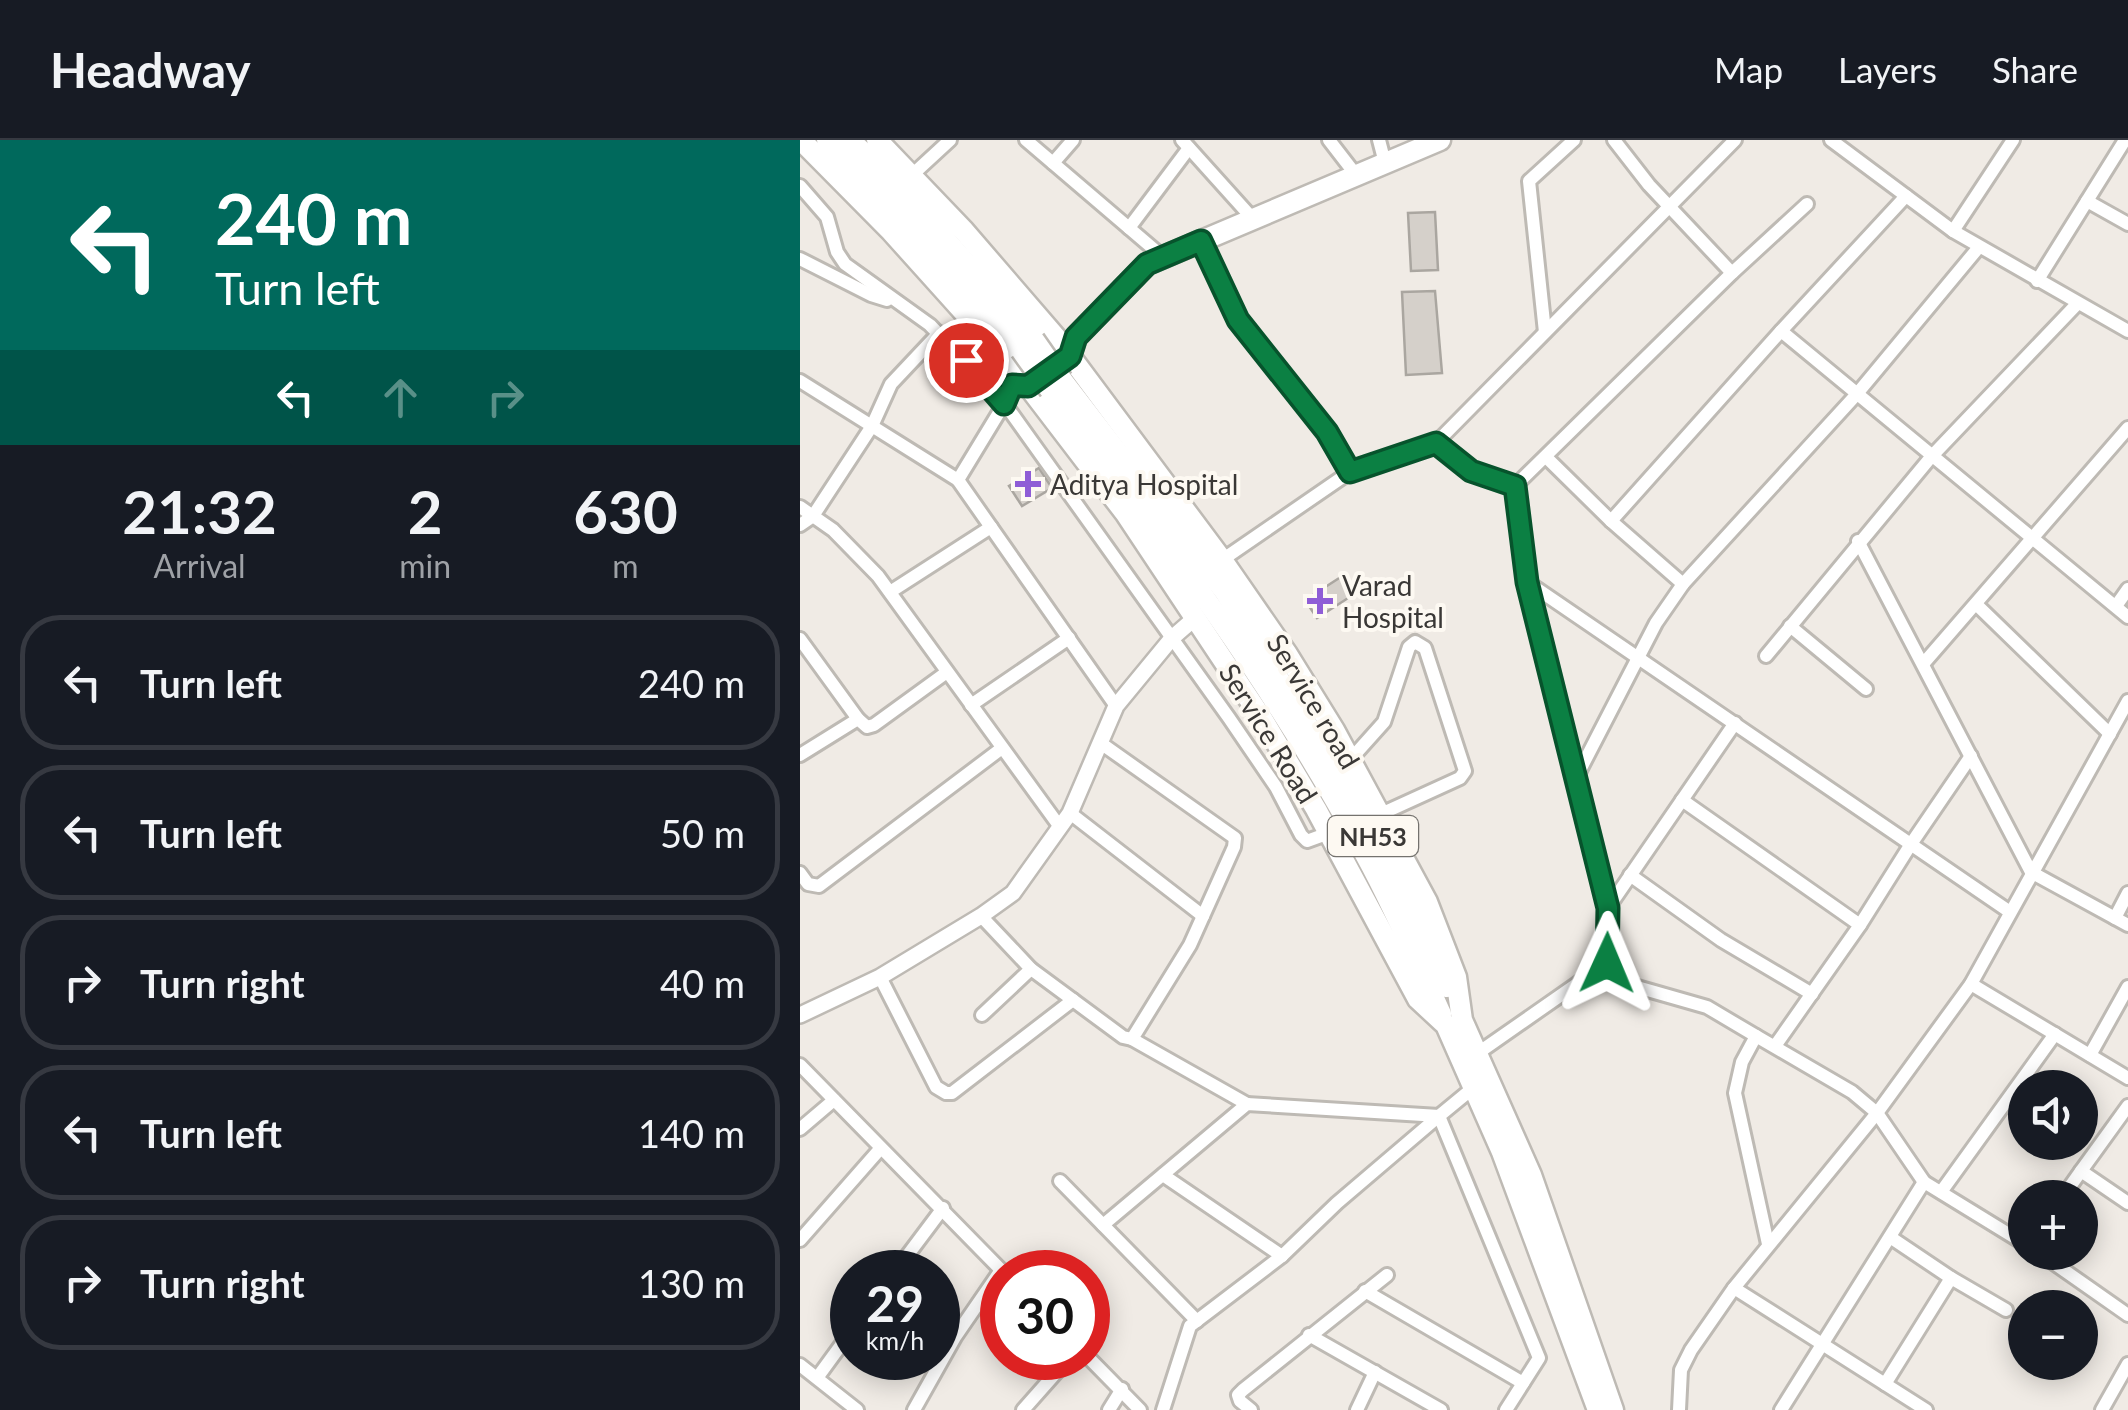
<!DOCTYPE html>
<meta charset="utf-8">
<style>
:root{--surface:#171b24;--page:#20242c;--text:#f1f3f6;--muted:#9ea1a6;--line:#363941}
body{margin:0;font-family:Lato,sans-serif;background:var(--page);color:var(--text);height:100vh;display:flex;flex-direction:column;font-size:38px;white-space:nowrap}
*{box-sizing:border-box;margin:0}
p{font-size:32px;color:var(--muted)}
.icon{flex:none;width:55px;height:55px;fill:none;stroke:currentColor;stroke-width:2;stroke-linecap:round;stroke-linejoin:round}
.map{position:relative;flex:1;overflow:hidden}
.panel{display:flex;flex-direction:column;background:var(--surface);width:800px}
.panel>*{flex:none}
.guide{background:#00695c;color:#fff;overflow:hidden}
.tools{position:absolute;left:1208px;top:930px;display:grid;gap:20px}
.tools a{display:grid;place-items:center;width:90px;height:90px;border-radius:50%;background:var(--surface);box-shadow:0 5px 25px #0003;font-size:50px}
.speed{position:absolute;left:30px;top:1110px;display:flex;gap:20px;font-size:50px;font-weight:700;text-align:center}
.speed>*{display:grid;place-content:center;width:130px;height:130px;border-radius:50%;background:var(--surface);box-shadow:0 5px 25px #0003;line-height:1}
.speed small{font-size:25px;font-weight:400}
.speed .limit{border:15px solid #d22;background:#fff;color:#111}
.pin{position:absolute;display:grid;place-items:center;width:85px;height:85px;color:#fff;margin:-42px;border:5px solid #fff;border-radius:50%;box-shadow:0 2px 10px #0007}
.me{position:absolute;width:110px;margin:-55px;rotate:1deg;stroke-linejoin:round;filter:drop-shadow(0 0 8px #0008)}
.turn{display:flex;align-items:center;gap:35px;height:210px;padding:0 50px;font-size:45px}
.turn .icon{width:130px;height:130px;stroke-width:2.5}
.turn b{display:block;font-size:70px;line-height:85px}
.lanes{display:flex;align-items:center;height:95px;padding:0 50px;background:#0003;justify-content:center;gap:50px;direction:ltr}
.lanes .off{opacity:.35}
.eta{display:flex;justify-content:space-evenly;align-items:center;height:170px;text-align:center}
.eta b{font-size:60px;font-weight:700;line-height:70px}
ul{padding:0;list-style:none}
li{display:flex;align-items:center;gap:30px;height:135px;margin:0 20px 15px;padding:0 30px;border:5px solid var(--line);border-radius:40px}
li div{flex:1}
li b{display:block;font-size:38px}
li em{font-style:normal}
header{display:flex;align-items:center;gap:60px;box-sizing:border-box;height:140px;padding:0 50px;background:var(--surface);border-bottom:2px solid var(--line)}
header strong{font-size:48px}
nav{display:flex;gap:55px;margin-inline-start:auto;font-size:35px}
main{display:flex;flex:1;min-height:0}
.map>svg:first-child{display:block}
</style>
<header>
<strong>Headway</strong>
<nav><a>Map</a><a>Layers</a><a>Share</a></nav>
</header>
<main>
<section class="panel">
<div class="guide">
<div class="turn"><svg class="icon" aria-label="left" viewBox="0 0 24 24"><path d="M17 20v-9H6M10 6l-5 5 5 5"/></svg><div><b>240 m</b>Turn left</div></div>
<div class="lanes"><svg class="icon" aria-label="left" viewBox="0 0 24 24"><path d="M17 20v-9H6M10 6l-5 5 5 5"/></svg><svg class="icon off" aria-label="ahead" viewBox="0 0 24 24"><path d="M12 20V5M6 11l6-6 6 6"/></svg><svg class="icon off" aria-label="right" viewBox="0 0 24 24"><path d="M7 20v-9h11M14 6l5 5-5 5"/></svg></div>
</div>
<div class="eta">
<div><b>21:32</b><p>Arrival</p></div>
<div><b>2</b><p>min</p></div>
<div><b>630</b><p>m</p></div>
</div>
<ul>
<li><svg class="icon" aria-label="left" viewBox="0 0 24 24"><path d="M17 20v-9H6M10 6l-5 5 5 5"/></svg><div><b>Turn left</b></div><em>240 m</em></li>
<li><svg class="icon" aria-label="left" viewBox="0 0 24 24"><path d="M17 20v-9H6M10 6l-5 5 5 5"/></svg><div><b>Turn left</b></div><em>50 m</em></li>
<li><svg class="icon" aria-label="right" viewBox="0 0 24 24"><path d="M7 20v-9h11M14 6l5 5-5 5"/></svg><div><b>Turn right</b></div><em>40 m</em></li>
<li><svg class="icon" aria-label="left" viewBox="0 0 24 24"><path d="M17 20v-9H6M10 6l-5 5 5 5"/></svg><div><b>Turn left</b></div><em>140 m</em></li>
<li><svg class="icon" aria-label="right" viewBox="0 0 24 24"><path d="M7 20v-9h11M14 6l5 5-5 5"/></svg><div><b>Turn right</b></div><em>130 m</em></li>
</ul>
</section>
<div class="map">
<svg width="1328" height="1270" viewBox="0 0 1328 1270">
<rect width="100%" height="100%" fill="#f0ebe5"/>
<!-- building -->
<g fill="#d5d0ca" stroke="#aaa6a0" stroke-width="2.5">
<polygon points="635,72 638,130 611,131 608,73"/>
<polygon points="635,151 642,233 606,235 602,152"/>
<polygon points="239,328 252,348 222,366 209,346"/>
<polygon points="544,435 556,453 517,478 505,460"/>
</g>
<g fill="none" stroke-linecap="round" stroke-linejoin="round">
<!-- minor casing -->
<g stroke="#bebab4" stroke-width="18">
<g id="minor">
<polyline points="226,0 363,117"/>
<polyline points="382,0 453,79"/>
<polyline points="529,0 556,35"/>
<polyline points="579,0 585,23"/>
<polyline points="814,0 849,45 932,133"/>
<polyline points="1031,0 1153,91 1328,191"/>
<polyline points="253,23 273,0"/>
<polyline points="111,36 150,0"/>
<polyline points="0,46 27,77 37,112 45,124 130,185 205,264 429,578 476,647 501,695 507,701 529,693"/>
<polyline points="1287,61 1328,84"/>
<polyline points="329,88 389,8"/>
<polyline points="1153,91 1213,0"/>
<polyline points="401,101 438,180 527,291 550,332"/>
<polyline points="0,119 71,155 87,160"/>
<polyline points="1237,141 1325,0"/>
<polyline points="981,191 1106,56"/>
<polyline points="745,192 729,41 774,0"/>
<polyline points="0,241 158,340 316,566"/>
<polyline points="636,303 671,331 715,346"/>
<polyline points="747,318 811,381 883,444"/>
<polyline points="158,340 209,256 216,230"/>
<polyline points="715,346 727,442 808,768 807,823 815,835 830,845 907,867 956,896 942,922 935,953 968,1104"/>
<polyline points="715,346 932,133 1007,64"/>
<polyline points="0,367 33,390 78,436 260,687"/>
<polyline points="811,381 981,191 1328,477"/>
<polyline points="0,385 13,376 72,286 91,244 139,193"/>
<polyline points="1058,401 1231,732 1328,785"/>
<polyline points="422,420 550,332 636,303 935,0"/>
<polyline points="727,442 1210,772"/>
<polyline points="90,452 191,387"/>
<polyline points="1177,465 1310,594"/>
<polyline points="1316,466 1328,449"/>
<polyline points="990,486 1066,549"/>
<polyline points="0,499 58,579"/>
<polyline points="966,516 1131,317 1277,164"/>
<polyline points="1123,524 1328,288"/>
<polyline points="171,565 269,498"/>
<polyline points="302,604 435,698 434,707 390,805 332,899 447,964"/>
<polyline points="0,615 58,579 67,587 74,585 147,532"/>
<polyline points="550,620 584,582 609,507 615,502 625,508 665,631 660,638 581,674"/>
<polyline points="777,636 856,483 883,444 1056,255 1179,107"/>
<polyline points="882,660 1060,785 975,906"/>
<polyline points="270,673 403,776"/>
<polyline points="0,733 8,744 19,746 202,608"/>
<polyline points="830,735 921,800 1012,854"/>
<polyline points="808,768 935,583"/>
<polyline points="181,776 231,829 323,897 332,899"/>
<polyline points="1315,778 1328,753"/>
<polyline points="1060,785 1111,704 1171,616"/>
<polyline points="80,837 136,947 146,953 152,953 273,860"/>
<polyline points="1171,844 1328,938"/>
<polyline points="182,875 231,829"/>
<polyline points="956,896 1052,952 1077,973 1124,1042"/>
<polyline points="678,913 807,823"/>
<polyline points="1290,915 1328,847"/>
<polyline points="0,925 203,1132"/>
<polyline points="673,948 639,976 739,1218 706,1270"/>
<polyline points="0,989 34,960"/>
<polyline points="1281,1031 1328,966"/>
<polyline points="363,1035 482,1116"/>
<polyline points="260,1041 397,1181"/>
<polyline points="1141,1052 1255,894"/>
<polyline points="1262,1058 1281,1031 1328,1063"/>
<polyline points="303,1085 447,964 639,976"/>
<polyline points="0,1100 80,1009"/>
<polyline points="1238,1112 1328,1175"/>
<polyline points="95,1132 143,1068"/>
<polyline points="1151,1138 1206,1170"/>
<polyline points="934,1148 1126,1270"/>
<polyline points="565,1151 723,1243"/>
<polyline points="509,1195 641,1270"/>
<polyline points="288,1217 340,1270"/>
<polyline points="0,1225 57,1270"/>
<polyline points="17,1238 52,1190"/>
<polyline points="1085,1244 1151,1138 1090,1097"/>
<polyline points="114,1270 155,1197 201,1130"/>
<polyline points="223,1270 269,1218"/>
<polyline points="309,1270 322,1249"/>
<polyline points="363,1270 390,1186 482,1116 537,1063 639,976"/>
<polyline points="451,1270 440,1261 438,1255 443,1250 587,1135"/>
<polyline points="557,1270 575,1232"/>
<polyline points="879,1270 881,1230 891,1210 934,1148 1077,973 1171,844 1328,561"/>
<polyline points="981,1270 1124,1042 1225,1104"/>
<polyline points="1302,1270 1328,1224"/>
</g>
</g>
<!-- tertiary casing -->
<g stroke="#bebab4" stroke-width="20">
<polyline id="tertiary" points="0,875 80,837 181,776 213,753 270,673 316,566 372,498 395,478"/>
</g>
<!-- primary casing -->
<g stroke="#bebab4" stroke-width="25">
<polyline id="primary" points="239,238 270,215 276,197 347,124 640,0"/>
</g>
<!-- trunk casing -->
<g stroke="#bebab4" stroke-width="25">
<g id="trunk">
<polyline points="1,0 91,91 216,230 326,374 463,580 516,669 618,859 646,885 702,1012 798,1270"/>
<polyline points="27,0 152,130 221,210"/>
<polyline points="50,0 99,47 234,200"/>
<polyline points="77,0 164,91 258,200 422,420 487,514 534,590 627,762 656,837 662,880 731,1035 813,1270"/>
<polyline points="262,240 425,452 529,620 592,731 647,847"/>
<path d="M 250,250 C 364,398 478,550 566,716 C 594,767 617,821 641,874"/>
</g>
</g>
<!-- minor -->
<use href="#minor" stroke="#fff" stroke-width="12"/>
<!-- tertiary -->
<use href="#tertiary" stroke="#fff" stroke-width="15"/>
<!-- primary -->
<use href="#primary" stroke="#fff" stroke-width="20"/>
<!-- trunk -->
<use href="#trunk" stroke="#fff" stroke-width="20"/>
<!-- trunk-bridge casing -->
<g stroke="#bebab4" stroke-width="25" stroke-linecap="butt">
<g id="trunk-bridge">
<polyline points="234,200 262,240"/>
<polyline points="221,210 250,250"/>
</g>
</g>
<!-- trunk-bridge -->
<use href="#trunk-bridge" stroke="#fff" stroke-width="20"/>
</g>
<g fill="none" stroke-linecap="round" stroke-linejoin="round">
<!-- route casing -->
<g stroke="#07532c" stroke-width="25">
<polyline id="route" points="166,220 204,264 212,245 228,246 270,216 276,197 347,124 401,101 438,180 527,292 550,332 636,303 671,331 715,346 727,442 808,768 807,823"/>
</g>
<!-- route -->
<use href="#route" stroke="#0b8043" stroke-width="18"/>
</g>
<!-- markers -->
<g fill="#8f5dd6" stroke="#fdf9f2" stroke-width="4">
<path d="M223 329h10v10h10v10h-10v10h-10v-10h-10v-10h10z"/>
<path d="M515 446h10v10h10v10h-10v10h-10v-10h-10v-10h10z"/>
</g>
<g text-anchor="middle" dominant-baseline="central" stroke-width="8" stroke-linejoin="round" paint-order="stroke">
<!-- shield labels -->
<rect fill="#fdf9f2" stroke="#74726e" stroke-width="2.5" x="528" y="676" width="90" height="40" rx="8"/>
<g font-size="25" font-weight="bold" fill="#3a3836">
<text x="573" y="696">NH53</text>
</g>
<!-- poi labels -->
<g font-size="28" fill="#3a3836" stroke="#fdf9f2" text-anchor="start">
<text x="250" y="344">Aditya Hospital</text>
<text x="542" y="445">Varad<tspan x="542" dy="32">Hospital</tspan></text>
</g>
<!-- street labels -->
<g font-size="28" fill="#3a3836" stroke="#fdf9f2">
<text transform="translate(514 561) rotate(59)">Service road</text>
<text transform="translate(469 593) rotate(58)">Service Road</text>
</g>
</g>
</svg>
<div class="tools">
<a><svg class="icon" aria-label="sound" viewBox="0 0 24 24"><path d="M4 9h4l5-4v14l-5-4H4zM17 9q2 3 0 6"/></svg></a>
<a>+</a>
<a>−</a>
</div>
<div class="speed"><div>29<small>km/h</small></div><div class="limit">30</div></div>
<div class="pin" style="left:166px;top:220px;background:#d93025"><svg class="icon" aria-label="arrive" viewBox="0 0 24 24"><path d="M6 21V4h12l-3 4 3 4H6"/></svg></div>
<svg class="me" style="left:807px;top:823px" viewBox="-20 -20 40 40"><path d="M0-17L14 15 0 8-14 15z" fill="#0b8043" stroke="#fff" stroke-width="4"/></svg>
</div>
</main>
